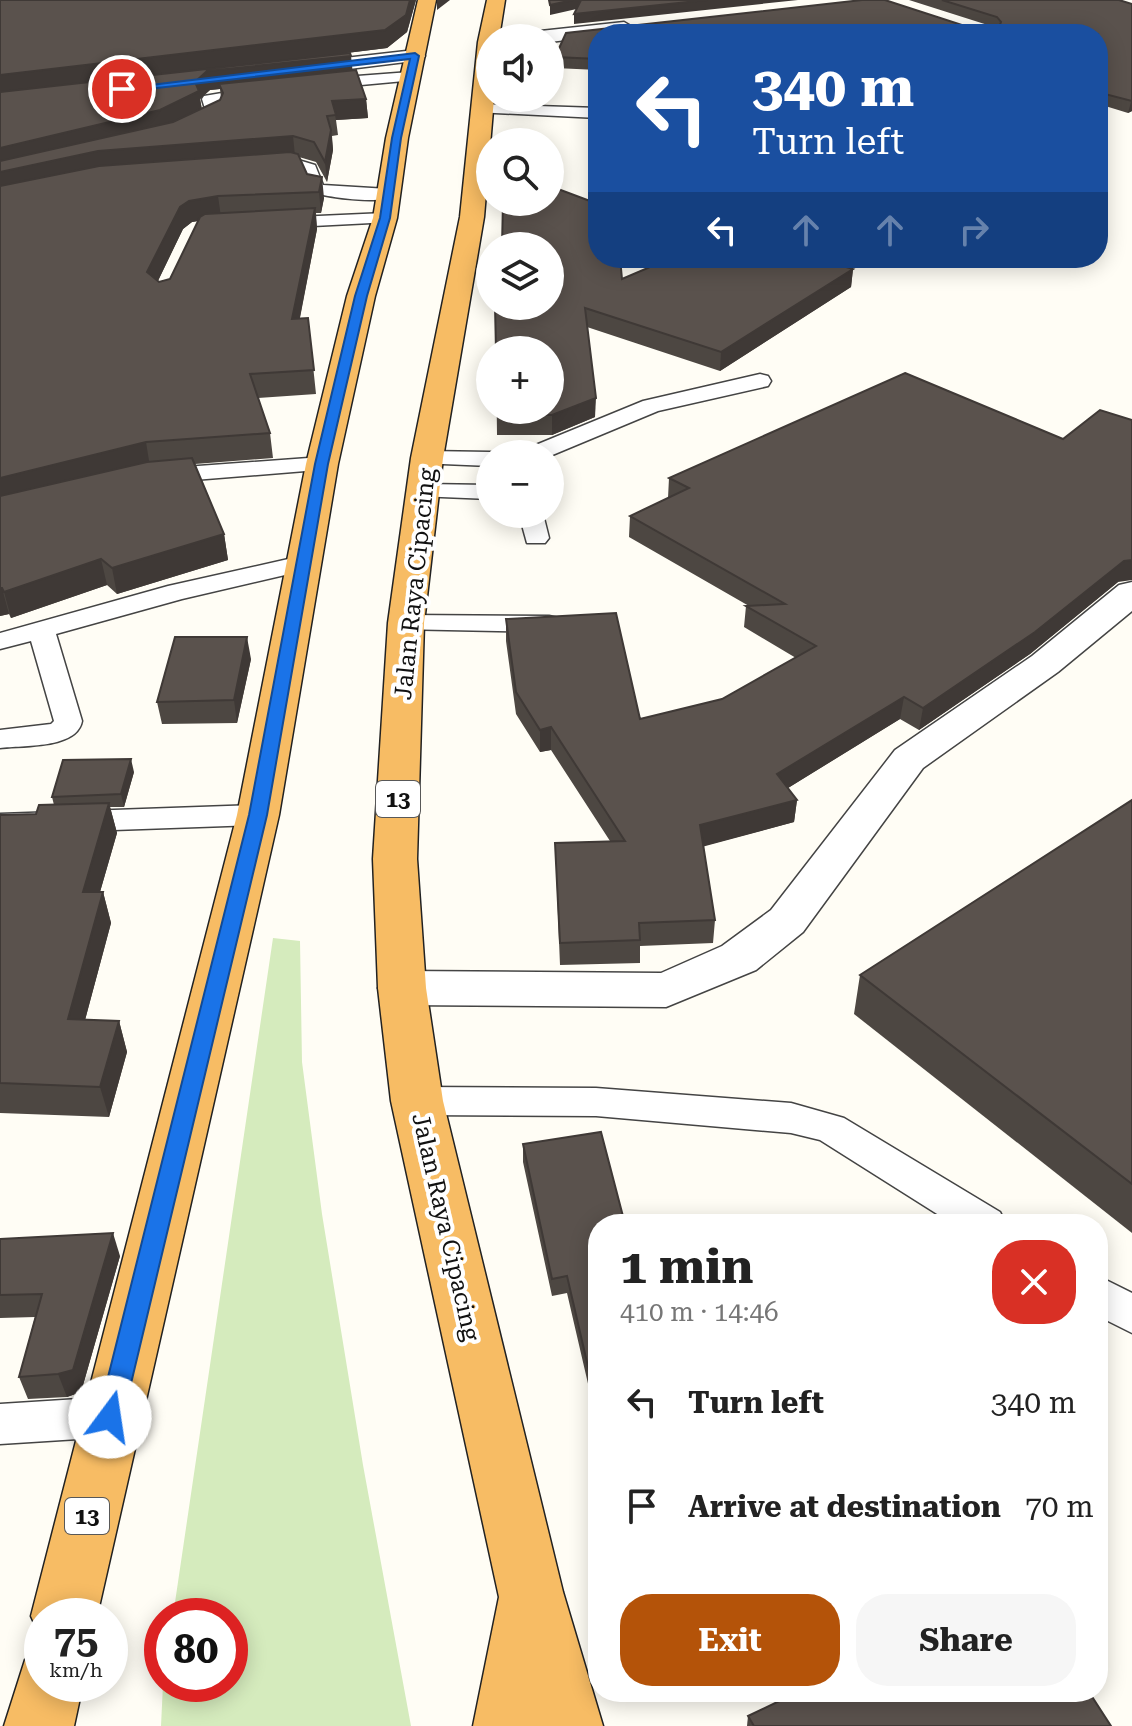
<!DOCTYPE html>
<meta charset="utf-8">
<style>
:root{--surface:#fff;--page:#f6f6f6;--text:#222;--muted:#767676;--accent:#b45309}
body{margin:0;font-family:"Roboto Serif",serif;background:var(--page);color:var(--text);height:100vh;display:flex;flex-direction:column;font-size:30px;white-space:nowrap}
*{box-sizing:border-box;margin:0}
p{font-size:26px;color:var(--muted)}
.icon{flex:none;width:44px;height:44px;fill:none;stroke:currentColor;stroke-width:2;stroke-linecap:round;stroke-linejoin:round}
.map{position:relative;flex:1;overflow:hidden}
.details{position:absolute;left:588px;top:1214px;width:520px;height:488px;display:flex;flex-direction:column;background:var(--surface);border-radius:32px;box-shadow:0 4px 20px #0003}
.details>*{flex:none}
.banner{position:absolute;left:588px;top:24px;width:520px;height:244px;border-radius:32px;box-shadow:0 4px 20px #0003;background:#1a4fa0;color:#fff;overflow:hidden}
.controls{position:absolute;left:476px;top:24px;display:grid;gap:16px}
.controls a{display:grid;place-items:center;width:88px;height:88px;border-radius:50%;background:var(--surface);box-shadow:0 4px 20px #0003;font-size:40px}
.speed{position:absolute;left:24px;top:1598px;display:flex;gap:16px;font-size:40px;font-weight:700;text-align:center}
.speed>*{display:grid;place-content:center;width:104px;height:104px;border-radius:50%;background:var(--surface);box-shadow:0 4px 20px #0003;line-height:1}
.speed small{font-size:20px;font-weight:400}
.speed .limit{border:12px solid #d22;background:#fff;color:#111}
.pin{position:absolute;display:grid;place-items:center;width:68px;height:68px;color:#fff;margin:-34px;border:4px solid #fff;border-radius:50%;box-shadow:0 2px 8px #0007}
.me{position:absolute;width:88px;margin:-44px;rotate:14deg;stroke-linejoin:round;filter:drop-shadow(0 0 6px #0008)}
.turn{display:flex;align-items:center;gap:28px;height:168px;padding:0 32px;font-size:36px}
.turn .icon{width:104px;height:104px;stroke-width:2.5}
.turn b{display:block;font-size:56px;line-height:68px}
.lanes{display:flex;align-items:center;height:76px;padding:0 32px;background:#0003;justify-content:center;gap:40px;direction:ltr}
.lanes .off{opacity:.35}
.round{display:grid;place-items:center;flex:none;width:84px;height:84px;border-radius:32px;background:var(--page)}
.headline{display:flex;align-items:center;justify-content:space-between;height:136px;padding:0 32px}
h1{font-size:48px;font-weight:700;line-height:60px}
.button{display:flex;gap:16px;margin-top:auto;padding:16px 32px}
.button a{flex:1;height:92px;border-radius:32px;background:var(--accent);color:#fff;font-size:32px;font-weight:700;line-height:92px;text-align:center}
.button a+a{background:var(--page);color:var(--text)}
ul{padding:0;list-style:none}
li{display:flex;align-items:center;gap:24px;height:104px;padding:0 32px}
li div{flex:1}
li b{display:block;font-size:30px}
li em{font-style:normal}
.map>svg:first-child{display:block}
</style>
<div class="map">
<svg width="1132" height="1726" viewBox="0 0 1132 1726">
<rect width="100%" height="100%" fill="#fffdf5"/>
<!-- green -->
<polygon fill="#d5ebbd" points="273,938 300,941 302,1062 322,1214 363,1465 411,1726 161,1726 163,1684 230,1684 230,1616 173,1616"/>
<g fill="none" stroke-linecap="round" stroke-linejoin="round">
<!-- service casing -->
<g stroke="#444" stroke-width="3">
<g id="service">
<polygon points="410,72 418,77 415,80 318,89 310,84 318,79"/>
<polygon points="264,86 269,88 269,94 219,102 223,114 221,117 191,133 179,133 177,130 206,112 202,99 204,96"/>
<polygon points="481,104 598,108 598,118 475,112 473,109"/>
<path d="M 295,159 L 315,165 L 323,185 L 388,189 L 397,194 C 383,206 328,197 310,192 L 302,172 C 285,166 265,178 251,167 L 260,162 Z"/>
<polygon points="385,213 394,218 391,222 274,228 265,223 274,218"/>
<polygon points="760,374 768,376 771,381 768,386 658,411 550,456 522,454 526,449 643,401"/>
<polygon points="427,451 490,452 498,454 490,454 490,466 419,463 415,458 419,453"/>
<polygon points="322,457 330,459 334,464 330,469 157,483 149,481 145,476 149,471 157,469"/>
<polygon points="425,484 490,485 490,499 417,496 413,491 417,486"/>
<polygon points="519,514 543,514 549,538 545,543 527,543"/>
<path d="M 306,555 L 315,558 L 319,563 L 315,568 L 182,599 L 56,634 L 82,721 C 77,749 23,745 0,748 L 0,730 L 51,724 L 54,721 L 31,641 L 0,649 L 0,633 L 168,586 Z"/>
<polygon points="406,615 549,616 559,618 562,624 559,630 549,632 397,629 393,623 397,617"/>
<polygon points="258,805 269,808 273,815 269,822 258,825 0,834 0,814"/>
<polygon points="417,1087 596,1088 791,1103 844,1118 1000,1212 1006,1224 953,1224 820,1140 791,1133 596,1116 417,1115 404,1111 398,1101 404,1091"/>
<polygon points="1098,1276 1132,1293 1132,1333 1098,1316"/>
<polygon points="110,1397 126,1403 132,1417 126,1431 110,1437 0,1444 0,1404"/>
</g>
</g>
<!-- minor casing -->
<g stroke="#444" stroke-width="3">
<g id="minor">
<polygon points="624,22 634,28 631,32 550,42 550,38 521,38 531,32"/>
<polygon points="415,50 422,52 425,56 422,60 292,76 282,70 292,64"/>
<polygon points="1132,582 1132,611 1058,672 923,768 803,932 756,970 666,1007 402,1005 385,1000 378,988 385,976 402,971 661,973 722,946 771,910 895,750 1032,656 1119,585"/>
</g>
</g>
<!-- trunk casing -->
<g stroke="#222" stroke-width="3">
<g id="trunk">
<polygon points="418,0 436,0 408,138 397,218 375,296 338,464 279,815 97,1616 42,1616 42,1640 31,1616 237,815 306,464 347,296 373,218 386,138"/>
<polygon points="487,0 505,0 499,38 490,38 490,98 494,98 484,217 443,458 424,623 417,859 426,988 443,1101 563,1592 603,1726 473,1726 499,1597 391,1101 378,988 373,859 388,623 411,458 460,217 478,42"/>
<polygon points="42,1653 42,1684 83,1684 74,1726 4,1726 25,1660"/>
</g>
</g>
<!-- service -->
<use href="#service" fill="#fff" fill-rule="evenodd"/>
<!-- minor -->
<use href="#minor" fill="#fff" fill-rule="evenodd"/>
<!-- trunk -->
<use href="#trunk" fill="#f7bc64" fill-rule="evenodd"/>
</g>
<!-- wall -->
<g fill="#4d4742" fill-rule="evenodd">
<path d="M 0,0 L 416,0 L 407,32 L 387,48 L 347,53 L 352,70 L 366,99 L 368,118 L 336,120 L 338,135 L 332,136 L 333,150 L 327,182 L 316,162 L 299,157 L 307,174 L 324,198 L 321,213 L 316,213 L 317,229 L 300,318 L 308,318 L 316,394 L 258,398 L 270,433 L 273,458 L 195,464 L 224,534 L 228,560 L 117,594 L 107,585 L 11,618 L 9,614 L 0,616 ZM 220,89 L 221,98 L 220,100 L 202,109 L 200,99 L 210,90 ZM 198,221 L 170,279 L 159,282 L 158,281 L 183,229 L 192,222 Z"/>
<polygon points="862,0 885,0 968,27 994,27 909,0 1119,0 1132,4 1132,111 1128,113 1102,105 1098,106 1098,34 598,34 598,70 555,68 555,57 566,33"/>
<polygon points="853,269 851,287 720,371 587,327 595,417 552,435 497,435 496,350 622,279"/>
<polygon points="669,478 1118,582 1030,654 919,730 900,719 788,788 797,800 794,822 703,846 715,920 713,943 640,946 640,963 560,965 555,843 610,841 551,750 540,752 516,714 506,641 506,619 640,719 722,699 796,658 744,627 746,606 749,606 629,537 630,516 668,498"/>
<polygon points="251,659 237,723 162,724 157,702"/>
<polygon points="134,772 124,807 110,807 117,833 100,892 103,892 111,923 85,1020 119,1021 127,1052 109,1117 0,1113 0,815 36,814 54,805 52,797"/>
<polygon points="1132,800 1132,1233 854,1014 860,975"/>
<polygon points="523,1144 598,1224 598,1386 589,1388 567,1293 552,1296 523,1162"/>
<polygon points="0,1239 120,1256 81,1392 67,1397 28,1399 19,1377 35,1317 0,1318"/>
<polygon points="748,1716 1111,1726 747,1726"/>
</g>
<!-- shaded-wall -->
<g fill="#3f3936">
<polygon points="410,0 416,0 407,32 387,48 0,95 0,75"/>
<polygon points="437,0 450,0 437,10"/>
<polygon points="573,0 582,0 581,8 550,15 550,5"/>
<polygon points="707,0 798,0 574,24 574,14"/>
<polygon points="351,56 353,75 219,84 220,89 210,90 200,99 202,111 163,129 0,169 0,148 195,82 207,71"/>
<polygon points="1105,94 1102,105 1098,106 1098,96"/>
<polygon points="366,99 368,118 336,120 332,101"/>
<polygon points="1132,101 1132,111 1128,113 1131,102"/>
<polygon points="331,130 333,150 327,182 325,162"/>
<polygon points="293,136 295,156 0,194 0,172 98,151"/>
<polygon points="322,177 324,198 321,213 319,192"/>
<polygon points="218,196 221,217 192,222 183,229 151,295 147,272 180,207 189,201"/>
<polygon points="315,208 317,229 295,342 292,319"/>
<polygon points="853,269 851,287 720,371 721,352"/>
<polygon points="596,398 595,417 552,435 552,415"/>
<polygon points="146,442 150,467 0,505 0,478"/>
<polygon points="224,534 228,560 117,594 112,568"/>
<polygon points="101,559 107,585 11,618 4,592"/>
<polygon points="1132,560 1132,580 1118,582 1030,654 919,730 923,708 1124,561"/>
<polygon points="0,588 2,588 9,614 0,616"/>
<polygon points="247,637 251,659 237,723 234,700"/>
<polygon points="904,697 900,719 775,796 777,774"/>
<polygon points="551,727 551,750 540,752 540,730"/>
<polygon points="131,759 134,772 124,807 121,794"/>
<polygon points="797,800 794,822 698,848 700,825"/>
<polygon points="109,803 117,833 91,923 83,892"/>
<polygon points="103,892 111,923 77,1050 68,1019"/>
<polygon points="119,1021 127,1052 109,1117 100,1087"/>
<polygon points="113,1233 120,1256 81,1392 67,1397 58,1374"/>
</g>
<!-- building -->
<g fill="#5a524d" stroke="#3f3936" stroke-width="2">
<polygon points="0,0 410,0 406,15 385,30 0,75"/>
<polygon points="549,0 573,0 550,5"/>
<polygon points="581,0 707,0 574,14"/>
<polygon points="862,0 885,0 968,27 999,27 1001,22 997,17 942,0 1119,0 1132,4 1132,101 1105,94 1098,96 1098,34 598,34 598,59 555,57 566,33"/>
<polygon points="350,53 351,56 207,71 195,82 199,91 160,110 0,148 0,92"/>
<polygon points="356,70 366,99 332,101 336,115 327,116 331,130 325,162 314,142 293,136 98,151 0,172 0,161 173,122 220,100 223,93 219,84"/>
<polygon points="290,152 298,154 307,174 322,177 319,192 218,196 189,201 180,207 147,272 159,282 170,279 200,217 205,214 315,208 292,319 308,318 314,370 250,374 270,433 146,442 0,478 0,186 99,166"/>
<polygon points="550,186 598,204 598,258 620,258 622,279 671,258 815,258 853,269 721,352 585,308 596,398 552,415 497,415 497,410 550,410 550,350 496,350 495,306 550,306 550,246 502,246 503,202 550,202"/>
<polygon points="905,373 1063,439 1100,410 1132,420 1132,560 1124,561 1035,632 923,708 904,697 777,774 797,800 700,825 715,920 639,923 640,940 560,943 555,843 625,841 551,727 540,730 516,692 506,619 616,613 640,719 722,699 816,646 746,606 785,604 630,516 689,488 669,478"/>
<polygon points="192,458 224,534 112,568 101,559 4,592 2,588 0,588 0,496 147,462"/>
<polygon points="175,637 247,637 234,700 157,702"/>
<polygon points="131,759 121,794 52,797 63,760"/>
<polygon points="1132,800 1132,1184 860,975"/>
<polygon points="109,803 83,892 103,892 68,1019 119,1021 100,1087 0,1083 0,815 36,814 39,805"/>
<polygon points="601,1132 625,1224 598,1224 598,1370 589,1371 567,1276 552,1279 523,1144"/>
<polygon points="113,1233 73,1370 58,1374 19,1377 42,1294 0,1295 0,1239"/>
<polygon points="798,1692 1089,1692 1111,1726 754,1726 748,1716"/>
</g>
<!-- route -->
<polygon fill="#1a73e8" stroke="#114b97" stroke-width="2" points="415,53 419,56 401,138 390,218 367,296 328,464 267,815 123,1417 119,1425 110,1428 101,1425 98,1417 249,815 315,464 355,296 380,218 392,138 410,59 122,92 118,89"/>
<g text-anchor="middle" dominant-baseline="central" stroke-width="8" stroke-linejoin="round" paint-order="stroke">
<!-- shield labels -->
<g fill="#fff" stroke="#585858" stroke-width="2">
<rect x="376" y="781" width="44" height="36" rx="6"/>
<rect x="65" y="1498" width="44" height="36" rx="6"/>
</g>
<g font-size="22" font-weight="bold" fill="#111">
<text x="398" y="799">13</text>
<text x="87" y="1516">13</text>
</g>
<!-- street labels -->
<g font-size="24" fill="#111" stroke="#fff">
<text transform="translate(415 584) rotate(-84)">Jalan Raya Cipacing</text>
<text transform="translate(446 1227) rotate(77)">Jalan Raya Cipacing</text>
</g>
</g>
</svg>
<div class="controls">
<a><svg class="icon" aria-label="sound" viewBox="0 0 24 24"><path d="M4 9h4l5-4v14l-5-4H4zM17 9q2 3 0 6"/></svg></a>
<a><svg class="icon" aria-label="search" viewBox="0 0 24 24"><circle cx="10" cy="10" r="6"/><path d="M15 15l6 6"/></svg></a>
<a><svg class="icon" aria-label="layers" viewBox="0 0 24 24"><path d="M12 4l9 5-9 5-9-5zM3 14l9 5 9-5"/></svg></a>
<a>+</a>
<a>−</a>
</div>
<div class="speed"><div>75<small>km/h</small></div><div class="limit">80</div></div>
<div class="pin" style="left:122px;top:89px;background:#d93025"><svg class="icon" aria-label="arrive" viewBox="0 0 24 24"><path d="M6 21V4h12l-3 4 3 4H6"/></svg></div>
<svg class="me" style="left:110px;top:1417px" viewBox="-20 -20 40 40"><circle r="19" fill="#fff"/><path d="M0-13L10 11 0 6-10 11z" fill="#1a73e8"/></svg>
<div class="banner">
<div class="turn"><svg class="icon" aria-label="left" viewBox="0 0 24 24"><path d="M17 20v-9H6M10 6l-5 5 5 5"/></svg><div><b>340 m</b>Turn left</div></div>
<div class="lanes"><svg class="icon" aria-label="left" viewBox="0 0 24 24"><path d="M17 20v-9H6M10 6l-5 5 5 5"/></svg><svg class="icon off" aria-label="ahead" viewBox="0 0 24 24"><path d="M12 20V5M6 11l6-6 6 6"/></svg><svg class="icon off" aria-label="ahead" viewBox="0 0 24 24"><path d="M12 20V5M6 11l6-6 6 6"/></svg><svg class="icon off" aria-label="right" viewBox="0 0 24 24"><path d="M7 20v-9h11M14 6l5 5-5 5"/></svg></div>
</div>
<section class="details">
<div class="headline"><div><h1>1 min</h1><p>410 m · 14:46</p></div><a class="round" style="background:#d93025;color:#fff"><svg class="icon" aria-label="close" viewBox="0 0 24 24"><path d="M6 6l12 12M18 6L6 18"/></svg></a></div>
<ul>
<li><svg class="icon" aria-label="left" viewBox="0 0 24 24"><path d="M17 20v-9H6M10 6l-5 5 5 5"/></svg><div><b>Turn left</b></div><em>340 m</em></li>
<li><svg class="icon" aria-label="arrive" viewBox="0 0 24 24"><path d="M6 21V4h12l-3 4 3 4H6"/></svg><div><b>Arrive at destination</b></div><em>70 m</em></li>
</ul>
<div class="button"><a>Exit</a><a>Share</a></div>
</section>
</div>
